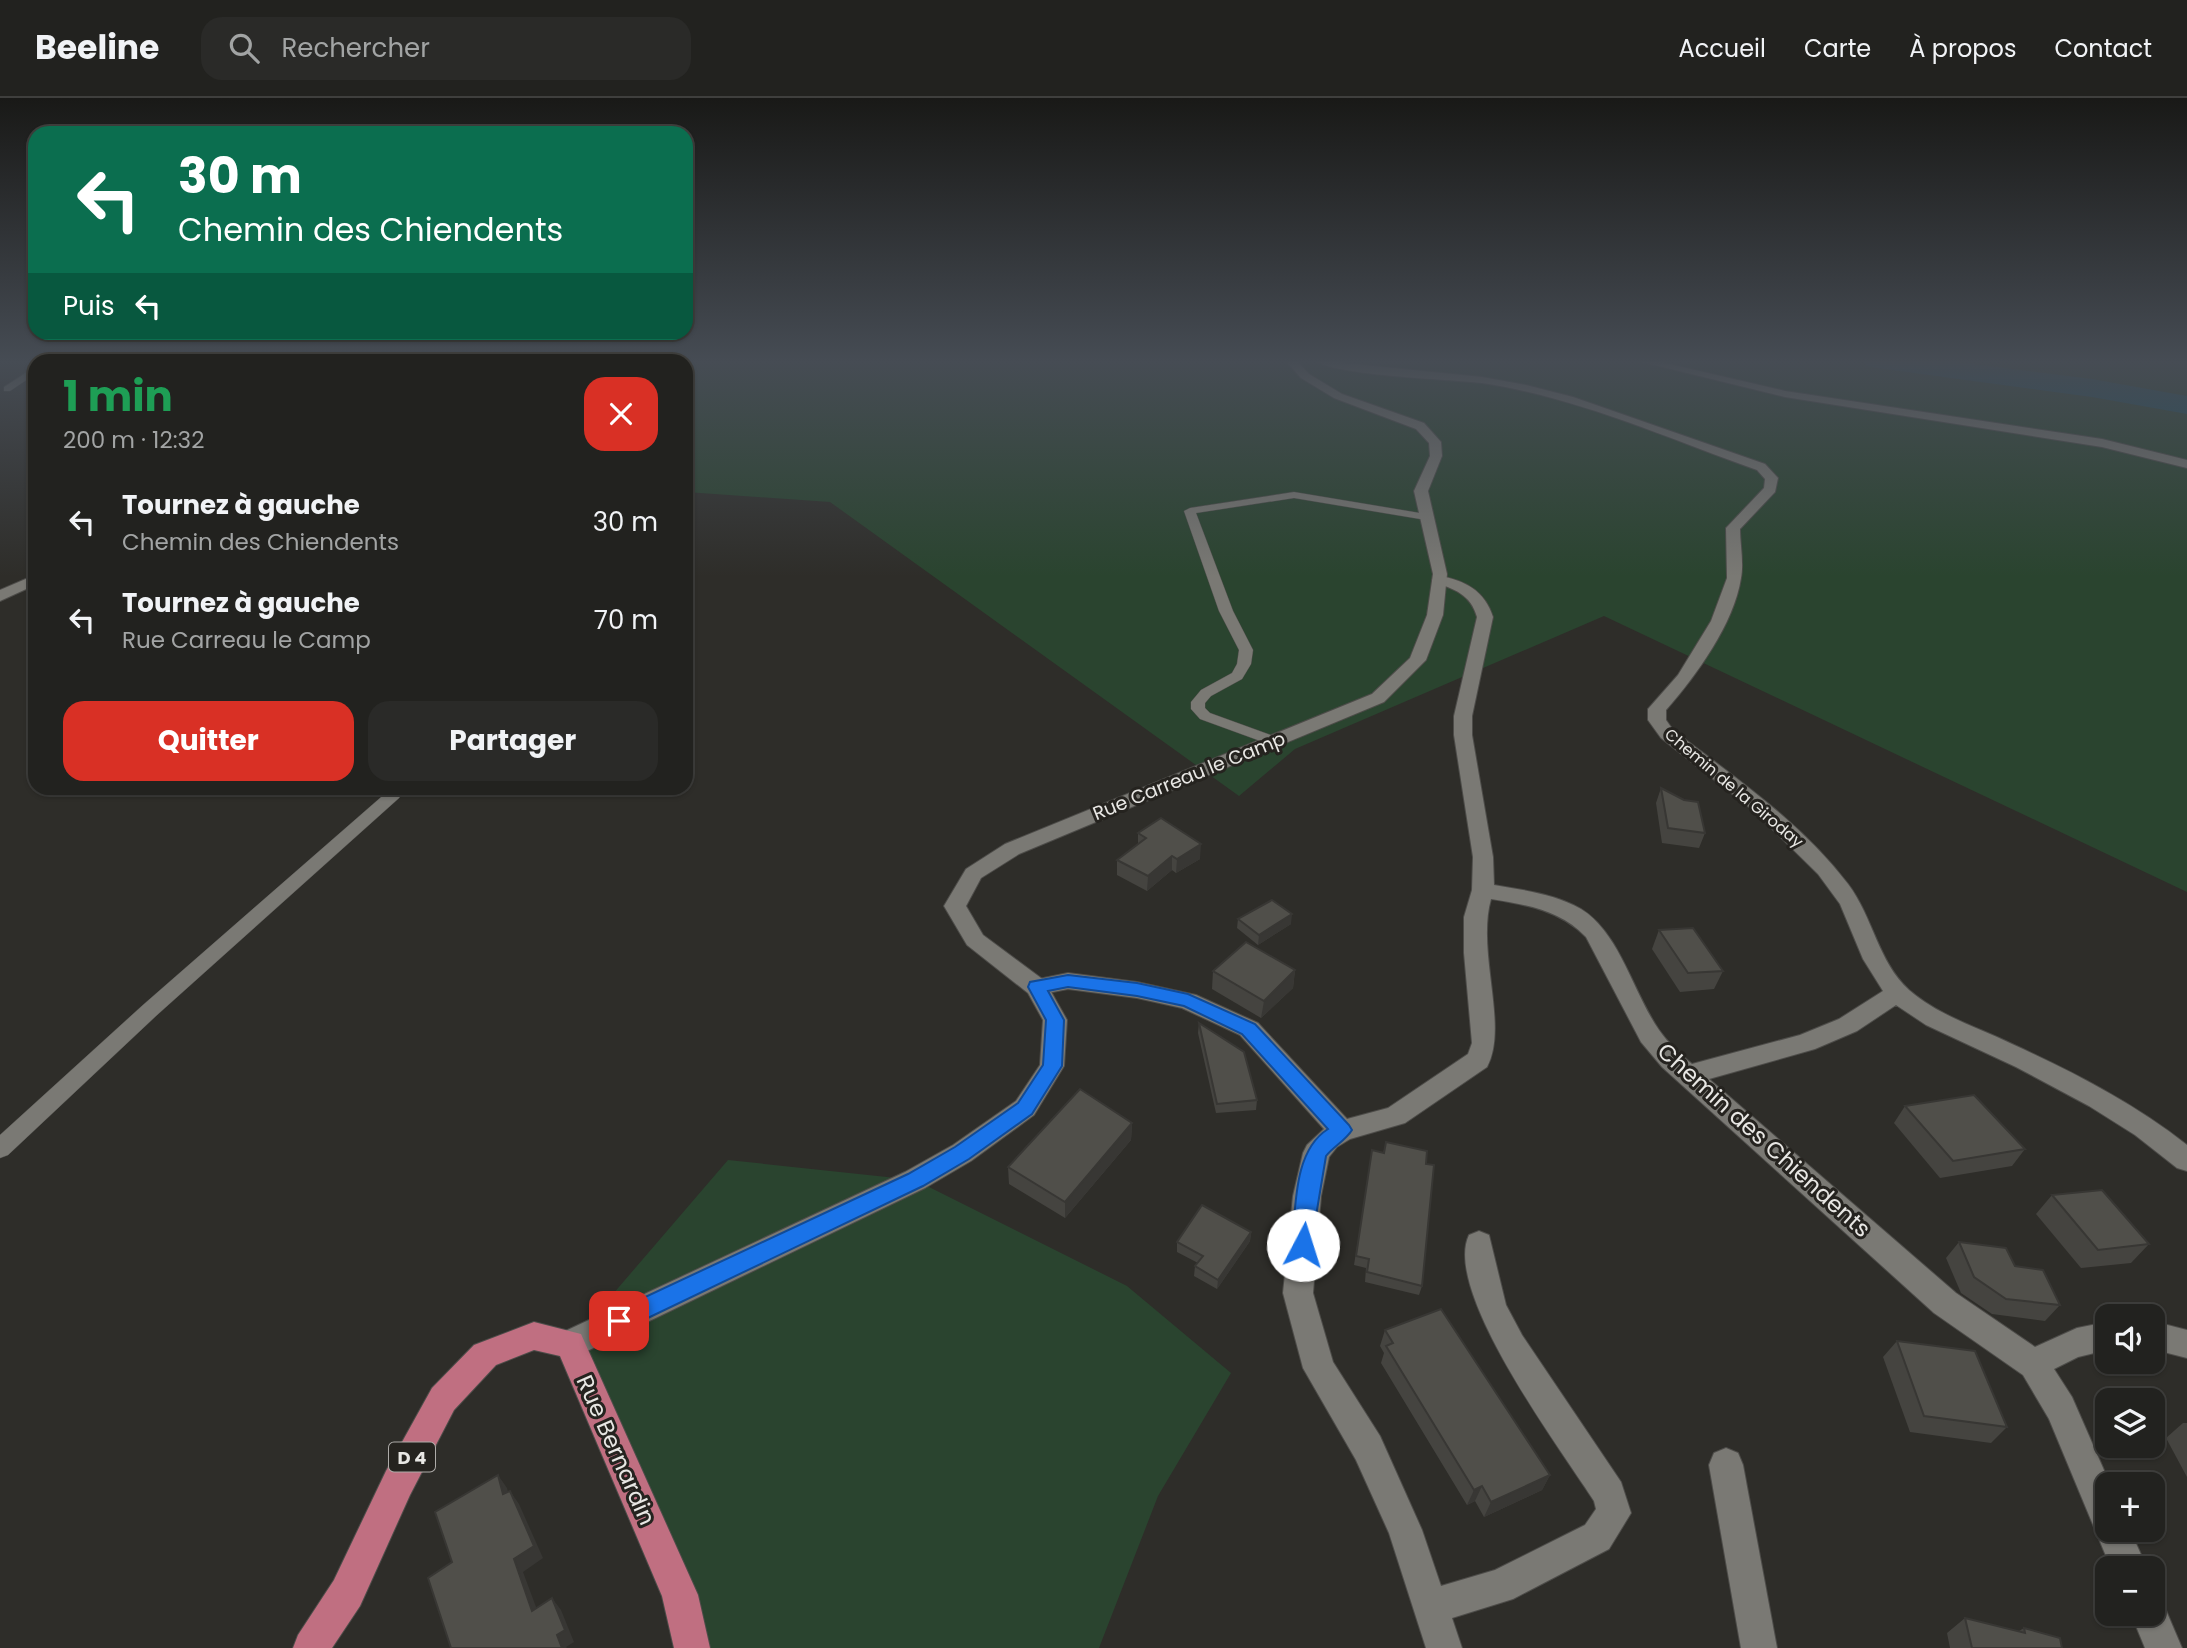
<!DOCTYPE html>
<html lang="fr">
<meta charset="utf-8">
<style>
:root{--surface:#22221f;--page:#2a2a28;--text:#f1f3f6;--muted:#a2a4a4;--line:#3f3f3d;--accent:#d93025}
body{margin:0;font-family:Poppins,sans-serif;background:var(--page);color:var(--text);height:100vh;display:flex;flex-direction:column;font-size:26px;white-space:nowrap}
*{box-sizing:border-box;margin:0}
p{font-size:23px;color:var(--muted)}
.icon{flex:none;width:38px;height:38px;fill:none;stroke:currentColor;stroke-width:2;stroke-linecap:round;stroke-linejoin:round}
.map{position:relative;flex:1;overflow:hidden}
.panel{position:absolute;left:28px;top:256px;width:665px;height:441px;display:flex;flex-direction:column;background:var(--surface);border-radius:21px;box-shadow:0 2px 5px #0004,0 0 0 2px var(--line)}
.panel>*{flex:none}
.hud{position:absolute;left:28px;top:28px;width:665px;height:214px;border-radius:21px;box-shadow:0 2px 5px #0004,0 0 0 2px var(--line);background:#0b6e4f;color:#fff;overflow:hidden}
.fabs{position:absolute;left:2095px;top:1206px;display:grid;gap:14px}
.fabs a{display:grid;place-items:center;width:70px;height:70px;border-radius:14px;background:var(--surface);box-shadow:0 2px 5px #0004,0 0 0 2px var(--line);font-size:35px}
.pin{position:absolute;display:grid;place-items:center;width:60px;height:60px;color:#fff;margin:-30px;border-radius:14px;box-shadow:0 4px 10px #0006}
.me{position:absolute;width:77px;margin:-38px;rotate:5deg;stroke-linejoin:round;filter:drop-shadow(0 0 5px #0008)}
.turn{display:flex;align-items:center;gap:24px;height:147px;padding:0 35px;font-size:32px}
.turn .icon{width:91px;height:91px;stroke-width:2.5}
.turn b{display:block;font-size:49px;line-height:60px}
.then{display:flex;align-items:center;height:66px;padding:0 35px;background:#0003;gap:14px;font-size:26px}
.round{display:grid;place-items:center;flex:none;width:74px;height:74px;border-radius:21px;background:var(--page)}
.head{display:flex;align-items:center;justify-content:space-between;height:119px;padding:0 35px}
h1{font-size:42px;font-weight:700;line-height:52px;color:#1e9e55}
.primary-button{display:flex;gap:14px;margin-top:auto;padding:14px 35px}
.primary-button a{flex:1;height:80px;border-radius:21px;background:var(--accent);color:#fff;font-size:28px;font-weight:700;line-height:80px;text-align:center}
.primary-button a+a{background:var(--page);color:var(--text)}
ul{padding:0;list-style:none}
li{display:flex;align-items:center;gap:21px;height:98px;padding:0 35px}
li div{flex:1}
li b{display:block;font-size:26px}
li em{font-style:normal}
header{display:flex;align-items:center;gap:42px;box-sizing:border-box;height:98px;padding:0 35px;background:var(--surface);border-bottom:2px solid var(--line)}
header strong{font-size:33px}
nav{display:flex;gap:38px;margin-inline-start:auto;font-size:24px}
.search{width:490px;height:63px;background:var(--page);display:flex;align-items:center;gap:18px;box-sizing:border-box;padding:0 24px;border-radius:21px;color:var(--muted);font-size:26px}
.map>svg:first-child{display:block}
</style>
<header>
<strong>Beeline</strong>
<div class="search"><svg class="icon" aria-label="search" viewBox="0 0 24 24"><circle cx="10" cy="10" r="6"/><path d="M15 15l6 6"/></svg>Rechercher</div>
<nav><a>Accueil</a><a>Carte</a><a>À propos</a><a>Contact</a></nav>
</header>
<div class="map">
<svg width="2187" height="1550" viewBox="0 0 2187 1550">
<rect width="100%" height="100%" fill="#2e2d29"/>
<!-- green -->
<g fill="#2a442f">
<polygon points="241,262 2187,262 2187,794 1604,518 1295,651 1239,698 830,404 686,394 686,262"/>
<polygon points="728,1062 915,1082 1127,1188 1231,1275 1158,1398 1099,1550 692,1550 570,1246"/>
</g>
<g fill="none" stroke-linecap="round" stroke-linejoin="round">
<!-- river -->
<polygon fill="#194f61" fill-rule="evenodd" points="1863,262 1942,262 2092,281 2187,298 2187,316 2092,299 1877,270 1867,268"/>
<!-- lane casing -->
<g stroke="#4d4c49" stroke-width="1">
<g id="lane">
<polygon points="35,269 35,276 10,293 4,293 4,289"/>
<polygon points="1294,394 1426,416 1432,419 1426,422 1294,400 1196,415 1233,513 1253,552 1251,566 1242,581 1211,598 1205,605 1205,610 1210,615 1279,640 1282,643 1274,648 1200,621 1191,611 1191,604 1201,592 1232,575 1237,566 1239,552 1219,513 1184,413 1190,410"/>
<polygon points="393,692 399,694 401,697 399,700 157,917 8,1057 0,1060 0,1037 143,907 387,694"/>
</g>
</g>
<!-- street casing -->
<g stroke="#4d4c49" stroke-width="2">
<g id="street">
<path d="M 1314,262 L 1482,279 L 1526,287 L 1573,299 L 1765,366 L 1778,380 L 1775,394 L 1740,431 C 1740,446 1744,465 1741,480 C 1734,526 1696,578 1666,612 L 1666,622 L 1673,632 C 1735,680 1801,724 1848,786 C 1873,819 1878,864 1909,892 C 1939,918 1977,929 2012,946 C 2073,974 2134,1005 2187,1047 L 2187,1073 L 2177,1070 L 2135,1037 L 2089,1008 L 2016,969 L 1926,927 L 1896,907 L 1857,933 L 1815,951 L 1709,981 L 1956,1195 L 2035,1249 L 2077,1230 L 2107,1224 L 2107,1252 L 2078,1259 L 2054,1271 L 2072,1299 L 2110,1386 L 2107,1386 L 2107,1432 L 2130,1432 L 2147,1470 L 2111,1470 L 2049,1321 L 2023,1277 L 1934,1215 L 1662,969 L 1641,944 L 1586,839 C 1560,812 1527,807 1491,801 C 1476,854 1509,928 1487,969 L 1405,1025 L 1350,1041 L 1337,1049 L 1329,1059 L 1321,1098 L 1313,1195 L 1333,1264 L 1380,1338 L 1422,1432 L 1441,1488 L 1495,1472 L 1585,1427 L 1596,1411 L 1594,1403 C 1562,1353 1442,1193 1469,1137 L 1479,1133 L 1489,1137 L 1506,1207 L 1522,1237 L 1621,1384 L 1631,1415 L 1609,1451 L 1513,1501 L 1452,1520 L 1462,1550 L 1426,1550 L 1389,1435 L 1356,1362 L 1303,1270 L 1283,1195 L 1293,1098 L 1303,1055 L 1307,1047 L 1324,1031 L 1240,937 L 1182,910 L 1137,900 L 1068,891 L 1037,897 L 1029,895 L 1025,889 L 1029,883 L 1068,875 L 1137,884 L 1196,897 L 1258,925 L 1347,1021 L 1388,1010 L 1468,956 L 1472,945 L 1464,855 L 1464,819 L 1472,792 L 1473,759 L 1454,637 L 1454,618 L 1477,519 C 1471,497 1454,490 1434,485 L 1432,482 L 1439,478 C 1465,482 1485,493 1493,519 L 1472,618 L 1472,637 L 1493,759 L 1494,787 C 1523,792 1555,796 1581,811 C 1620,835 1633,895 1659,932 C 1668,945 1680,956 1692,966 L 1800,937 L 1839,921 L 1883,893 L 1863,861 L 1840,806 L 1818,776 L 1754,713 L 1661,640 L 1648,622 L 1648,611 L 1678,577 L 1711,523 L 1727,480 L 1726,430 L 1764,390 L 1765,381 L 1757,372 C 1667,340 1576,299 1482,285 C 1448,281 1335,278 1314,262 Z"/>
<polygon points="1634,262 1652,262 1785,293 2102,341 2187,362 2187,370 2102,349 1785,299"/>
<polygon points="35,477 35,487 0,503 0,492"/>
<polygon points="2152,1223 2187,1232 2187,1260 2152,1251"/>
<polygon points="1726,1350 1738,1355 1743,1367 1777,1550 1741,1550 1709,1367 1714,1355"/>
<polygon points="2152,1499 2162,1503 2182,1550 2145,1550 2131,1516 2152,1516"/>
</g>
</g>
<!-- secondary casing -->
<g stroke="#4d4c49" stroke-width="2">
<polygon id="secondary" points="1285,262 1296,262 1309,276 1342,296 1424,325 1441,344 1442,358 1428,393 1447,476 1443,517 1426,562 1384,604 1019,756 981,780 966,808 983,837 1045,883 1067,922 1064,968 1034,1017 971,1063 925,1090 581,1256 570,1260 559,1256 555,1246 559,1236 905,1074 953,1047 1016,1003 1040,967 1043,922 1028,895 967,847 944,808 966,771 1005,746 1372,596 1410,560 1427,517 1433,476 1414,393 1430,358 1429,345 1416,331 1334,300 1301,280"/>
</g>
<!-- primary casing -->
<g stroke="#4d4c49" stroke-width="2">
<polygon id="primary" points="534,1224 581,1236 698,1497 710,1550 674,1550 662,1498 560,1258 534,1252 496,1267 454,1312 410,1397 360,1508 332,1550 293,1550 298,1537 334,1482 386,1373 432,1290 474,1247"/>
</g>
<!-- lane -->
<use href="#lane" fill="#7a7974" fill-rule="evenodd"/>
<!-- street -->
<use href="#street" fill="#7a7974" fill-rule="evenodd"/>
<!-- secondary -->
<use href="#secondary" fill="#7a7974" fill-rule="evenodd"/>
<!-- primary -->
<use href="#primary" fill="#c06f81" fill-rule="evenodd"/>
</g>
<!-- wall -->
<g fill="#454440">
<polygon points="1661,690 1705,735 1699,750 1662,745 1656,705"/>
<polygon points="1138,735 1200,761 1176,775 1172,772 1147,793 1117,777 1117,762 1138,746"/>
<polygon points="1238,821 1291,826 1258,847 1237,830"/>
<polygon points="1659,832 1723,873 1714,891 1680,894 1652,851"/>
<polygon points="1295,872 1293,890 1261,920 1212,891 1213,873"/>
<polygon points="1199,925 1257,1002 1256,1012 1216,1015 1198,935"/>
<polygon points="1905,1008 2025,1051 2012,1068 1940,1080 1894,1025"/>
<polygon points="1132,1025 1131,1042 1065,1120 1009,1086 1008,1069"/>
<polygon points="1386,1044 1422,1188 1419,1197 1365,1184 1366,1170 1354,1167 1372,1052 1383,1055"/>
<polygon points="2052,1097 2149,1146 2131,1165 2081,1170 2036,1116"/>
<polygon points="1251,1134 1250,1143 1217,1191 1194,1178 1195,1168 1198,1165 1177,1154 1177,1144"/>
<polygon points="1959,1144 2015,1168 2060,1207 2045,1223 1992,1216 1961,1195 1946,1160"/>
<polygon points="1385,1232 1550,1377 1542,1392 1484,1419 1475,1403 1467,1407 1381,1265 1384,1255 1380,1248"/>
<polygon points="1897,1243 2007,1329 1991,1345 1910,1334 1883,1259"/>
<polygon points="2183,1325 2187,1325 2187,1379 2166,1340"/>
<polygon points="1965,1520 2019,1533 2024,1530 2062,1550 1950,1550 1947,1535"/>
</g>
<!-- shaded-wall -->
<g fill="#383734">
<polygon points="1201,746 1200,761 1176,775 1177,761"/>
<polygon points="1172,758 1172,772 1147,793 1148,778"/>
<polygon points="1292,816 1291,826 1258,847 1259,837"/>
<polygon points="1295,872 1293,890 1261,920 1264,903"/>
<polygon points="1132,1025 1131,1042 1065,1120 1065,1104"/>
<polygon points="1251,1134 1250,1143 1217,1191 1218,1182"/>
<polygon points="498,1377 507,1390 512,1409 503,1396"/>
<polygon points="1550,1377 1542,1392 1484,1419 1491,1404"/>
<polygon points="1482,1388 1475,1403 1467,1407 1474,1392"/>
<polygon points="510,1393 519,1406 543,1460 523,1474 542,1525 532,1513 514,1461"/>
<polygon points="552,1500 561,1512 574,1544 566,1549 567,1550 562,1550 557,1537"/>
</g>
<!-- building -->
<g fill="#504f4a" stroke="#383734" stroke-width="2">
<polygon points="1661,690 1684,702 1698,704 1705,735 1668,730"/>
<polygon points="1161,720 1201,746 1177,761 1172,758 1148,778 1117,762 1146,740 1138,735"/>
<polygon points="1272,802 1292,816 1259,837 1238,821"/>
<polygon points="1693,830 1723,873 1688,875 1659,832"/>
<polygon points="1246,844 1295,872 1264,903 1213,873"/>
<polygon points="1199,925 1244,954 1257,1002 1217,1006"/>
<polygon points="1080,991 1132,1025 1065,1104 1008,1069"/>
<polygon points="1974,997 2025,1051 1953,1063 1905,1008"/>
<polygon points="1386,1044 1427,1053 1426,1066 1434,1067 1422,1188 1367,1174 1369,1161 1356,1158 1372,1052 1384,1055"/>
<polygon points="2102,1092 2149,1146 2098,1152 2052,1097"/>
<polygon points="1202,1107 1251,1134 1218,1182 1195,1168 1203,1158 1177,1144"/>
<polygon points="1959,1144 2006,1150 2015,1168 2043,1172 2060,1207 2006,1201 1974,1179"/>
<polygon points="1441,1211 1550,1377 1491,1404 1482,1388 1474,1392 1386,1248 1393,1245 1385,1232"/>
<polygon points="1897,1243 1975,1253 2007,1329 1924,1318"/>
<polygon points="498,1377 503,1396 510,1393 534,1448 514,1461 532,1513 552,1500 565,1532 557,1537 562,1550 451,1550 428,1480 452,1464 435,1414"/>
<polygon points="1965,1520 2025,1535 2024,1530 2060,1540 2062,1550 1972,1550"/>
</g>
<!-- sky -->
<linearGradient id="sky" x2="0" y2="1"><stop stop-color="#191917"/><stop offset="0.55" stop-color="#464c54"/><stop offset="1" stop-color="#464c54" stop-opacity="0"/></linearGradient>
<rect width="2187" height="479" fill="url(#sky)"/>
<!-- route -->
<path fill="#1a73e8" stroke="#114b97" stroke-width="2" d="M 1068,877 L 1137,885 L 1188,896 L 1255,926 L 1349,1027 L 1352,1032 C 1346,1042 1333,1049 1326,1058 L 1310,1154 L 1303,1156 L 1295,1154 L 1292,1147 C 1296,1110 1293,1053 1328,1031 L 1242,936 L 1184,908 L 1137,898 L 1068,889 L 1048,893 L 1064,922 L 1062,968 L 1032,1016 L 969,1061 L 923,1088 L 627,1230 L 619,1233 L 611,1230 L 608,1223 L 611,1215 L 908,1076 L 955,1049 L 1018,1005 L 1043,967 L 1046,922 L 1028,889 L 1030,884 Z"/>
<g text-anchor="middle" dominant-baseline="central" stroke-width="6" stroke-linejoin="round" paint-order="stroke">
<!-- far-street labels -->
<g font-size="16" fill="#e8e7e4" stroke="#25231f">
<text transform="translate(1734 690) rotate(40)">Chemin de la Giroday</text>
</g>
<!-- shield labels -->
<rect fill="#25231f" stroke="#aeaca9" stroke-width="2" x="389" y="1344.5" width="46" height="29" rx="5"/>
<g font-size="18" font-weight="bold" fill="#e8e7e4">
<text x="412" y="1359">D 4</text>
</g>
<!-- street labels -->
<g font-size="19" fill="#e8e7e4" stroke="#25231f">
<text transform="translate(1189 678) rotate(-22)">Rue Carreau le Camp</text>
</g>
<!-- near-street labels -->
<g font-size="23" fill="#e8e7e4" stroke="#25231f">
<text transform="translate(1764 1042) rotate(42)">Chemin des Chiendents</text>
<text transform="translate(616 1352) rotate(66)">Rue Bernardin</text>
</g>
</g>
</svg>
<div class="fabs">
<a><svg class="icon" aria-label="sound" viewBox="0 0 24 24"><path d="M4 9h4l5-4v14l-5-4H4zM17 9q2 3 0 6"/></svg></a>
<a><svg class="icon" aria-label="layers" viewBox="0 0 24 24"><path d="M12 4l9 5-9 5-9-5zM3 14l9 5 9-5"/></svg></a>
<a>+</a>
<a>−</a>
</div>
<div class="pin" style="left:619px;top:1223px;background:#d93025"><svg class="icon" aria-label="arrive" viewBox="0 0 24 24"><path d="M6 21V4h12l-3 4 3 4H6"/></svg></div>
<svg class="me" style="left:1303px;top:1147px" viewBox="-20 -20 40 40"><circle r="19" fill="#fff"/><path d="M0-13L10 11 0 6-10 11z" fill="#1a73e8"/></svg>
<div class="hud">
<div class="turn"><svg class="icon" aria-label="left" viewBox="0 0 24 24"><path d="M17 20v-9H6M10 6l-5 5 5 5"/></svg><div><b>30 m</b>Chemin des Chiendents</div></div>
<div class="then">Puis<svg class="icon" aria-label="left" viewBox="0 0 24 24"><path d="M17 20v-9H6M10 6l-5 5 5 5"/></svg></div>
</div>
<section class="panel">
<div class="head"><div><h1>1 min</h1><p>200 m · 12:32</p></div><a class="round" style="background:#d93025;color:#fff"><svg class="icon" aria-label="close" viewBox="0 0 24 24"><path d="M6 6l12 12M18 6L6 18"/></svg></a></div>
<ul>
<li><svg class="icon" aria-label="left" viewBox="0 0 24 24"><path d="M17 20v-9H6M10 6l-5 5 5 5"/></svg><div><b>Tournez à gauche</b><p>Chemin des Chiendents</p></div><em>30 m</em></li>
<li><svg class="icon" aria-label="left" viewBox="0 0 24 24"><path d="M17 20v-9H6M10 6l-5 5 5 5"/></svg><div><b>Tournez à gauche</b><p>Rue Carreau le Camp</p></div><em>70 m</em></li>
</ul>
<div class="primary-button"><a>Quitter</a><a>Partager</a></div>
</section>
</div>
